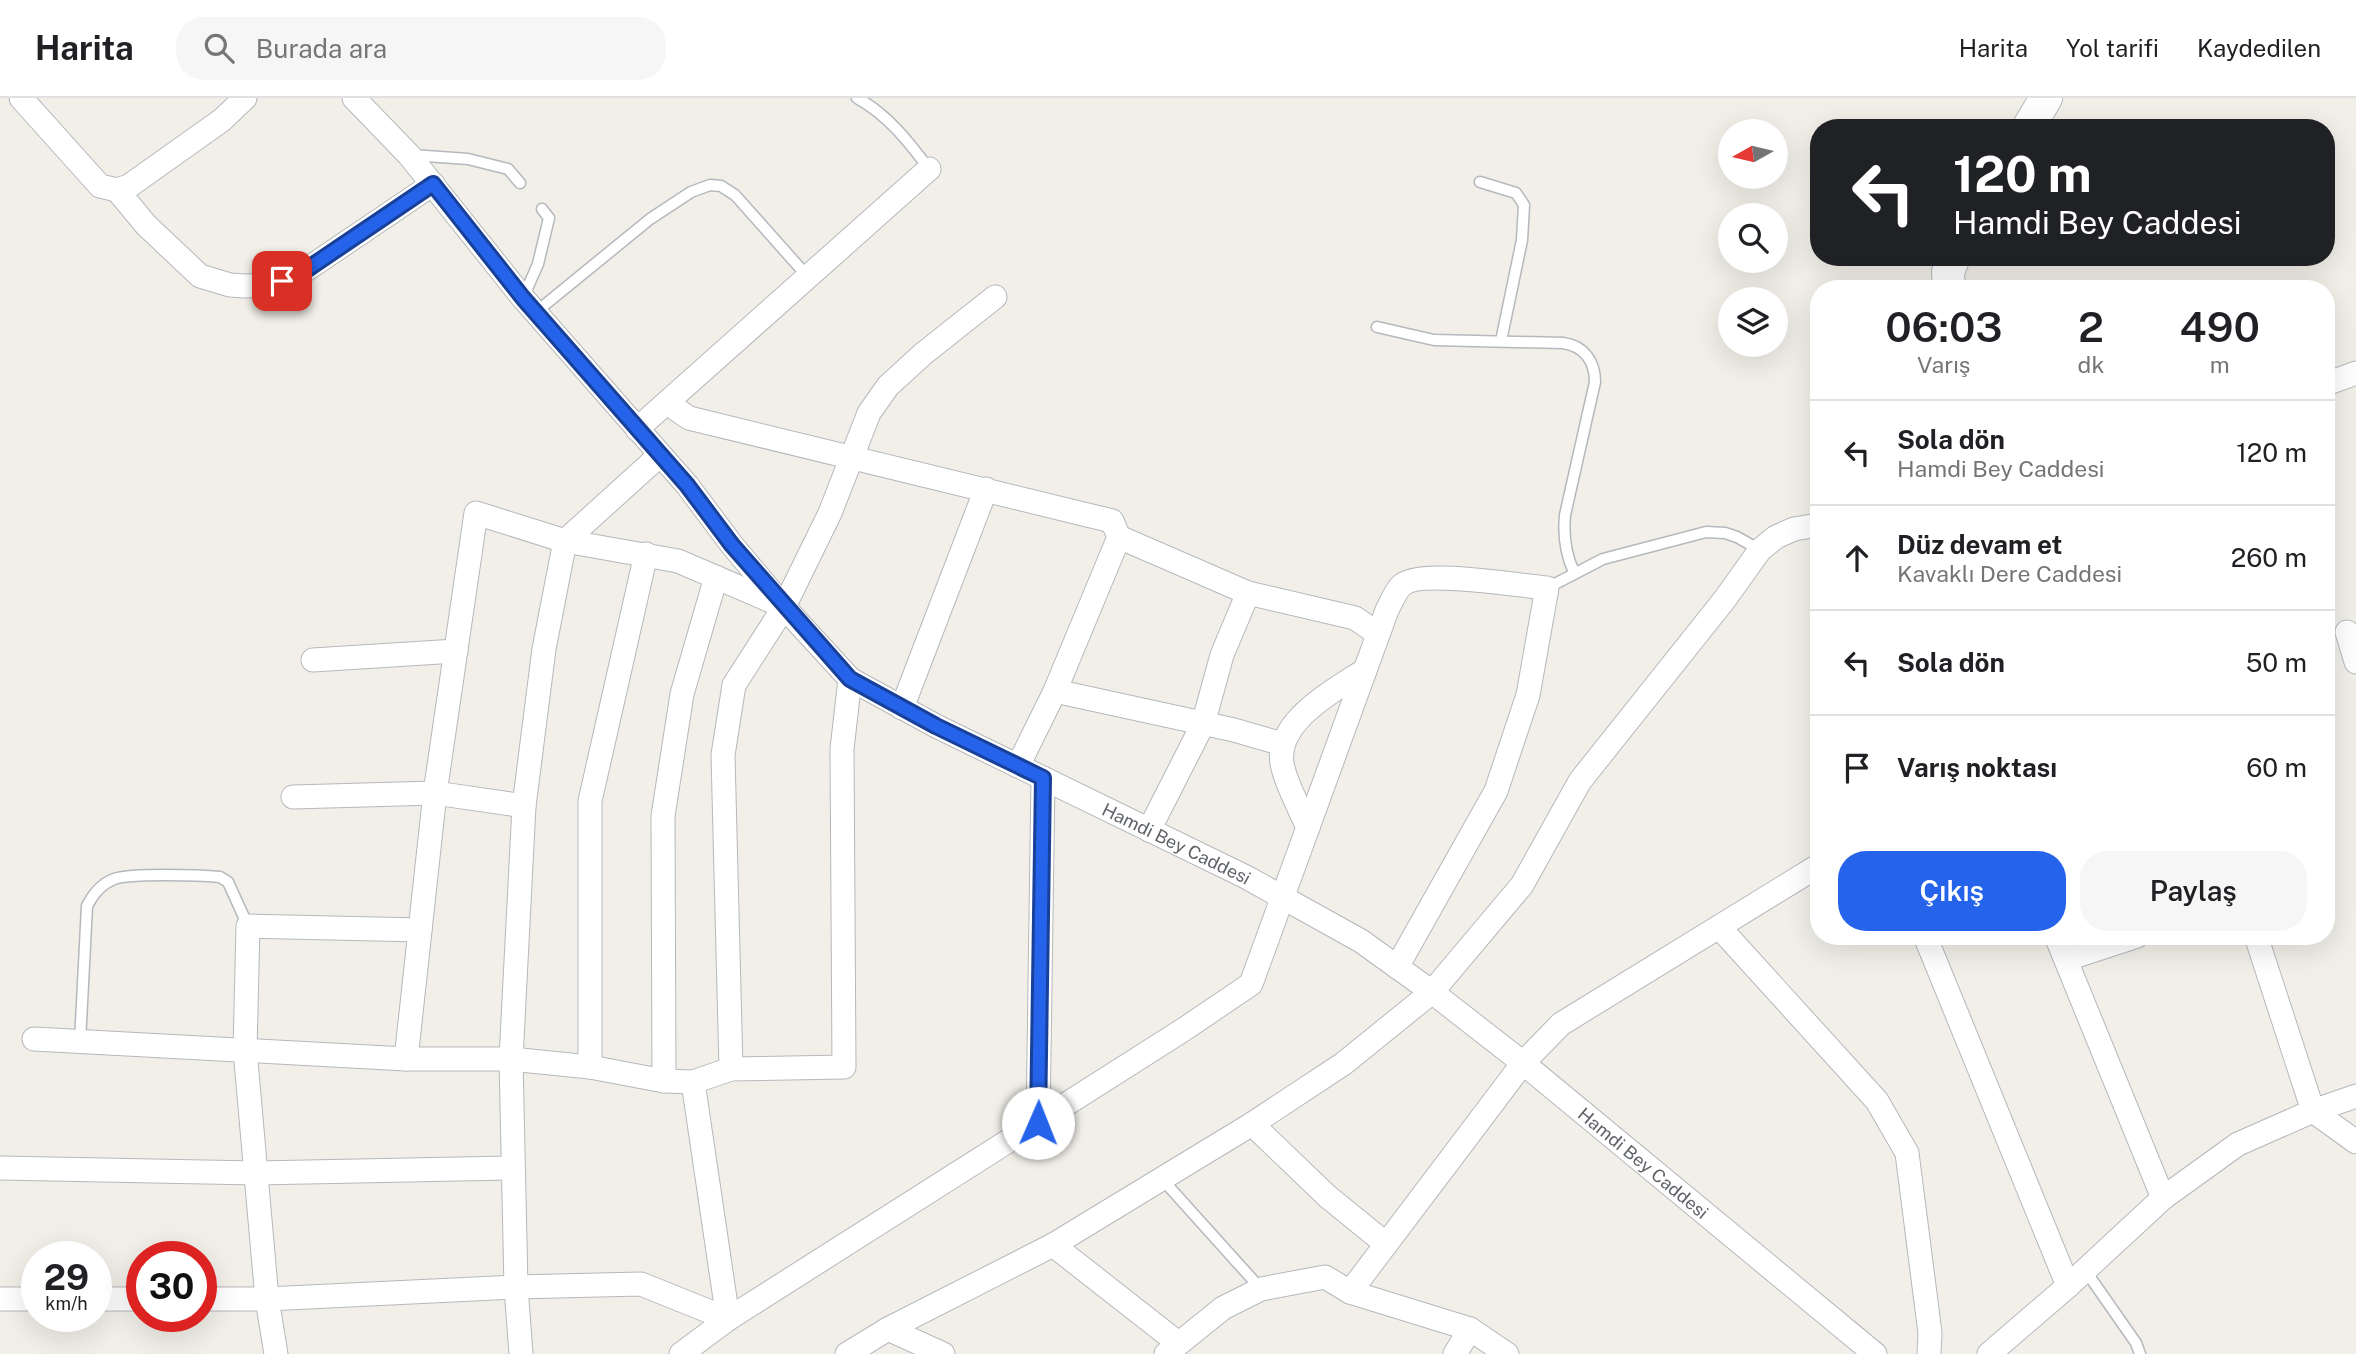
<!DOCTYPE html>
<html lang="tr">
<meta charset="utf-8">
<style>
:root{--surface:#fff;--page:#f6f6f6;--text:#202124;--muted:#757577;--line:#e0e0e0;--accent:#2563eb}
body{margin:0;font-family:"Public Sans",sans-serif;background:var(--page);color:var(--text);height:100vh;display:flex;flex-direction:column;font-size:26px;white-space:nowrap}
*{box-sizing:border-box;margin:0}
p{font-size:23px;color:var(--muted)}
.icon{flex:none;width:38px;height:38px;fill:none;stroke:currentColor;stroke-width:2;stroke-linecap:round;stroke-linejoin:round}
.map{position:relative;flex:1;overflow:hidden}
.drawer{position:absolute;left:1810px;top:182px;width:525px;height:665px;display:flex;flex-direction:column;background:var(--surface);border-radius:28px;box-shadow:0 7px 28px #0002}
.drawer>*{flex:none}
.banner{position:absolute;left:1810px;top:21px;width:525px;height:147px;border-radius:28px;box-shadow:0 7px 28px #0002;background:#202124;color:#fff;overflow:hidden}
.needle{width:46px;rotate:262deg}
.buttons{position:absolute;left:1718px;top:21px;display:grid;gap:14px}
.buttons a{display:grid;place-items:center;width:70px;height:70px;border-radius:50%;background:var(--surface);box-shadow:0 7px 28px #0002;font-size:35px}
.speed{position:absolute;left:21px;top:1143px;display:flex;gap:14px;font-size:35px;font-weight:700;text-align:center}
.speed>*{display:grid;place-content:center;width:91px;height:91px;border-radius:50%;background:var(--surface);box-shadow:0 7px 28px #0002;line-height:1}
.speed small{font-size:18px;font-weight:400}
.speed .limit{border:10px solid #d22;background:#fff;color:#111}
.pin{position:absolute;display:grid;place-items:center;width:60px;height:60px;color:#fff;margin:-30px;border-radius:14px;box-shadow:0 4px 10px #0006}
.me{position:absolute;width:77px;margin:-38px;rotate:1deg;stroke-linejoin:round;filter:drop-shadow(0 0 5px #0008)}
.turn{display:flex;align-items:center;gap:24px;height:147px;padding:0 28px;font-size:32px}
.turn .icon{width:91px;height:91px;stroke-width:2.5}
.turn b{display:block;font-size:49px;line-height:60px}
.eta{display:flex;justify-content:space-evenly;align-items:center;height:119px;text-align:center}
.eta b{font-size:42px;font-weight:600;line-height:49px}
.button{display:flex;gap:14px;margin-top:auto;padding:14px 28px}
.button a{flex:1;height:80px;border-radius:28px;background:var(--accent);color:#fff;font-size:28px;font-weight:600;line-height:80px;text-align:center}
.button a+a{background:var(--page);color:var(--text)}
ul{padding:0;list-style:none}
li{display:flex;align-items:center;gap:21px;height:105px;padding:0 28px;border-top:2px solid var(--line)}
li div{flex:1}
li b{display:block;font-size:26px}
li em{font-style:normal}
header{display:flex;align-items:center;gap:42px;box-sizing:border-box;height:98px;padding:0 35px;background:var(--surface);border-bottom:2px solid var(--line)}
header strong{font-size:33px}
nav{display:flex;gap:38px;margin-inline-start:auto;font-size:24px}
.search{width:490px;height:63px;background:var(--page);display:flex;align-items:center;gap:18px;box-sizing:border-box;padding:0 24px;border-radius:28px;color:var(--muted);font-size:26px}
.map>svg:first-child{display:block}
</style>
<header>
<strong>Harita</strong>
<div class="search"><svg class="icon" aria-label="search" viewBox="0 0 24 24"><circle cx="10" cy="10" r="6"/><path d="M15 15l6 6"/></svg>Burada ara</div>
<nav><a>Harita</a><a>Yol tarifi</a><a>Kaydedilen</a></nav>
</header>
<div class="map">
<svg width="2356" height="1256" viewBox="0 0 2356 1256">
<rect width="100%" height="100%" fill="#f1efe8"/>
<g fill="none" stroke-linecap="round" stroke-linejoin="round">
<!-- lane casing -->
<g stroke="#b5b8bc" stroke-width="13">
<g id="lane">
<path d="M 857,0 C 887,16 909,44 929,71"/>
<polyline points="412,57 468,61 508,71 520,85"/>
<polyline points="1480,84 1516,95 1524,107 1522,142 1501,243"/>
<polyline points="523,200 538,166 549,120 542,111"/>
<polyline points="536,214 650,121 691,94 710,87 721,88 735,97 808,179"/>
<path d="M 1377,229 L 1434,242 L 1563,245 C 1584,248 1595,263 1595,284 L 1565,417 C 1563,438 1565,455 1574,474"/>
<polyline points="1547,490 1603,461 1706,434 1725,435 1737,439 1760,452"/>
<path d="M 80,944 L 87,808 C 93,796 101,786 114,781 C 130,775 200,777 220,779 L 228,784 L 248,828"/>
<polyline points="1162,1081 1261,1191"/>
<polyline points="2085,1172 2136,1245 2140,1256"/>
</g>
</g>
<!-- street casing -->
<g stroke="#b5b8bc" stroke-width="25">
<g id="street">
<polyline points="21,0 100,88 117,92 129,88 222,22 245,0"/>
<path id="s1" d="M 354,0 L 409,57 L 523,200 L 687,387 L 732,447 L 784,509 L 850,581 L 936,628 L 1246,779 L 1361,843 L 1432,894 L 1523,965 L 1875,1256"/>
<polyline points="117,92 146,127 200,178 230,187 245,188 264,187 300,176 433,86"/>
<polyline points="2326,286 2356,275"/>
<polyline points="667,305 689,320 1112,423 1119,439 1055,593 1018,668"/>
<polyline points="637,331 929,71"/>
<polyline points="1119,439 1248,495 1355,520 1378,536"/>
<polyline points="2347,534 2356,564"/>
<polyline points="313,562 456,553"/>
<polyline points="1055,593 1234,632 1282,646"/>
<polyline points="902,610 986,391"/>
<polyline points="293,699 435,695 524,708"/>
<path d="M 1308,730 C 1300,711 1288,690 1283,670 C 1271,625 1335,592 1365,572"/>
<polyline points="1149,732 1203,626 1222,557 1248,495"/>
<polyline points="1719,829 1877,1003 1907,1055 1930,1235 1929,1256"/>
<polyline points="1925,838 2068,1188"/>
<polyline points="2056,838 2163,1100"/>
<polyline points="2256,838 2313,1013 2356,1044"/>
<polyline points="2067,861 2137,838"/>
<polyline points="34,941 406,961 511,961 590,969 664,983 693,984 731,971 844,969 842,651 850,581"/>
<polyline points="406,961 435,695 476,415 565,443 678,463 778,506"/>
<polyline points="590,969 590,703 646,456"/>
<polyline points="731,971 723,657 734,587 784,509 830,415 869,315 888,288 923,256 995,199"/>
<polyline points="664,983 663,718 682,596 716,479"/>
<polyline points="693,984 728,1221"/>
<polyline points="1038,1025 1043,680"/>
<polyline points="1252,1026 1327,1098 1386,1146"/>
<polyline points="0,1070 256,1075 512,1070"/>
<polyline points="1053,1147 1178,1245"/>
<polyline points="1350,1194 1523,965 1561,926 1818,768"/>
<polyline points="0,1201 37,1201"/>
<polyline points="96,1201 142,1201"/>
<polyline points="201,1201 267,1201 516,1189 641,1186 728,1221"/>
<polyline points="888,1231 943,1256"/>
<polyline points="276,1256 267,1201 245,952 248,828 420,832"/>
<polyline points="521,1256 516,1189 511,961 524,708 544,551 565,443 660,357"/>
<path d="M 681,1256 L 728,1221 L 1183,932 L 1251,886 L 1387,512 C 1391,505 1395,494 1401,488 C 1418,470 1520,488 1547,490 L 1528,597 L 1496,693 L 1397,869"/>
<polyline points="847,1256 888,1231 1053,1147 1252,1026 1343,966 1432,894 1522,787 1580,683 1725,501 1760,452 1776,439 1794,431 1818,427"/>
<polyline points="1166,1256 1223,1210 1261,1191 1325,1179 1350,1194 1470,1231 1507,1256"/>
<polyline points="1455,1256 1470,1231"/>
<polyline points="1989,1256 2068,1188 2163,1100 2238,1046 2313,1013 2356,998"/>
</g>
</g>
<!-- secondary casing -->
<g stroke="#b6babf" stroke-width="34">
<g id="secondary">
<polyline points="2028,30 2046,0"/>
<polyline points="1949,191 1948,174 1954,159"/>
</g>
</g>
<!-- lane -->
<use href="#lane" stroke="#fff" stroke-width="10"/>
<!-- street -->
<use href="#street" stroke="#fff" stroke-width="23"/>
<!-- secondary -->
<use href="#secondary" stroke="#fff" stroke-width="32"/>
</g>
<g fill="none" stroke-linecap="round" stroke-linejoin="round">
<!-- route casing -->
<g stroke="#184099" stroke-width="18">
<polyline id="route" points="282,183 300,176 433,86 523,200 687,387 732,447 850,581 936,628 1043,680 1038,1025"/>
</g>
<!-- route -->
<use href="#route" stroke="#2563eb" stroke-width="12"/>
</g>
<g text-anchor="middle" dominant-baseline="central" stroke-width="5" stroke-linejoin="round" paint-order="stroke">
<!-- street labels -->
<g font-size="18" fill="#5f6368" stroke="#fff">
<text stroke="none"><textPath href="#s1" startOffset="1130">Hamdi Bey Caddesi</textPath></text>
<text stroke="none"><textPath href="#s1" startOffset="1698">Hamdi Bey Caddesi</textPath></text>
</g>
</g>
</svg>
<div class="buttons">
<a><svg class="needle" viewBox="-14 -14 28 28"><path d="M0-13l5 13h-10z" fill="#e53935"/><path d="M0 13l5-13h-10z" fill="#757577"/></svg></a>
<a><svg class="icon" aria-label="search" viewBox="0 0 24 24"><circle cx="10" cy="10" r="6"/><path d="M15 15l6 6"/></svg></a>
<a><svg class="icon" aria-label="layers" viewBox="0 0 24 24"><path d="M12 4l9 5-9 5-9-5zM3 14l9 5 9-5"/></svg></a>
</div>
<div class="speed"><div>29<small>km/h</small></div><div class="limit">30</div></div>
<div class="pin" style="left:282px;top:183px;background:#d93025"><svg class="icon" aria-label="arrive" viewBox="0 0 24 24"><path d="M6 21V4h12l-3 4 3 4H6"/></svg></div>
<svg class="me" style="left:1038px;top:1025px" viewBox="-20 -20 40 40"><circle r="19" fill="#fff"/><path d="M0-13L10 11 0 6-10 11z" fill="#2563eb"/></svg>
<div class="banner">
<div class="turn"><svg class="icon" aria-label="left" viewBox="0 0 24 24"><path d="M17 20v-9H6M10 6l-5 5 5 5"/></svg><div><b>120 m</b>Hamdi Bey Caddesi</div></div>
</div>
<section class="drawer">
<div class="eta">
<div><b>06:03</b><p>Varış</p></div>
<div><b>2</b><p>dk</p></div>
<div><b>490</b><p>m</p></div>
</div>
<ul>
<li><svg class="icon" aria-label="left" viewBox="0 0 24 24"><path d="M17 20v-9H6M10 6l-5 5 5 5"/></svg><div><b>Sola dön</b><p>Hamdi Bey Caddesi</p></div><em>120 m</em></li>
<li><svg class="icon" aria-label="ahead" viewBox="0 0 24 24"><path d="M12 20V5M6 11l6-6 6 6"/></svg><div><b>Düz devam et</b><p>Kavaklı Dere Caddesi</p></div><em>260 m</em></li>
<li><svg class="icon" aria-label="left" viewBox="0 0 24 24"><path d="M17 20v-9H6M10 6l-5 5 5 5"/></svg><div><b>Sola dön</b></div><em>50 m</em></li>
<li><svg class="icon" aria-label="arrive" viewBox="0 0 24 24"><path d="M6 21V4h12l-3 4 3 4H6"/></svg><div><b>Varış noktası</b></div><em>60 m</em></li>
</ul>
<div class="button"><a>Çıkış</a><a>Paylaş</a></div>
</section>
</div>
